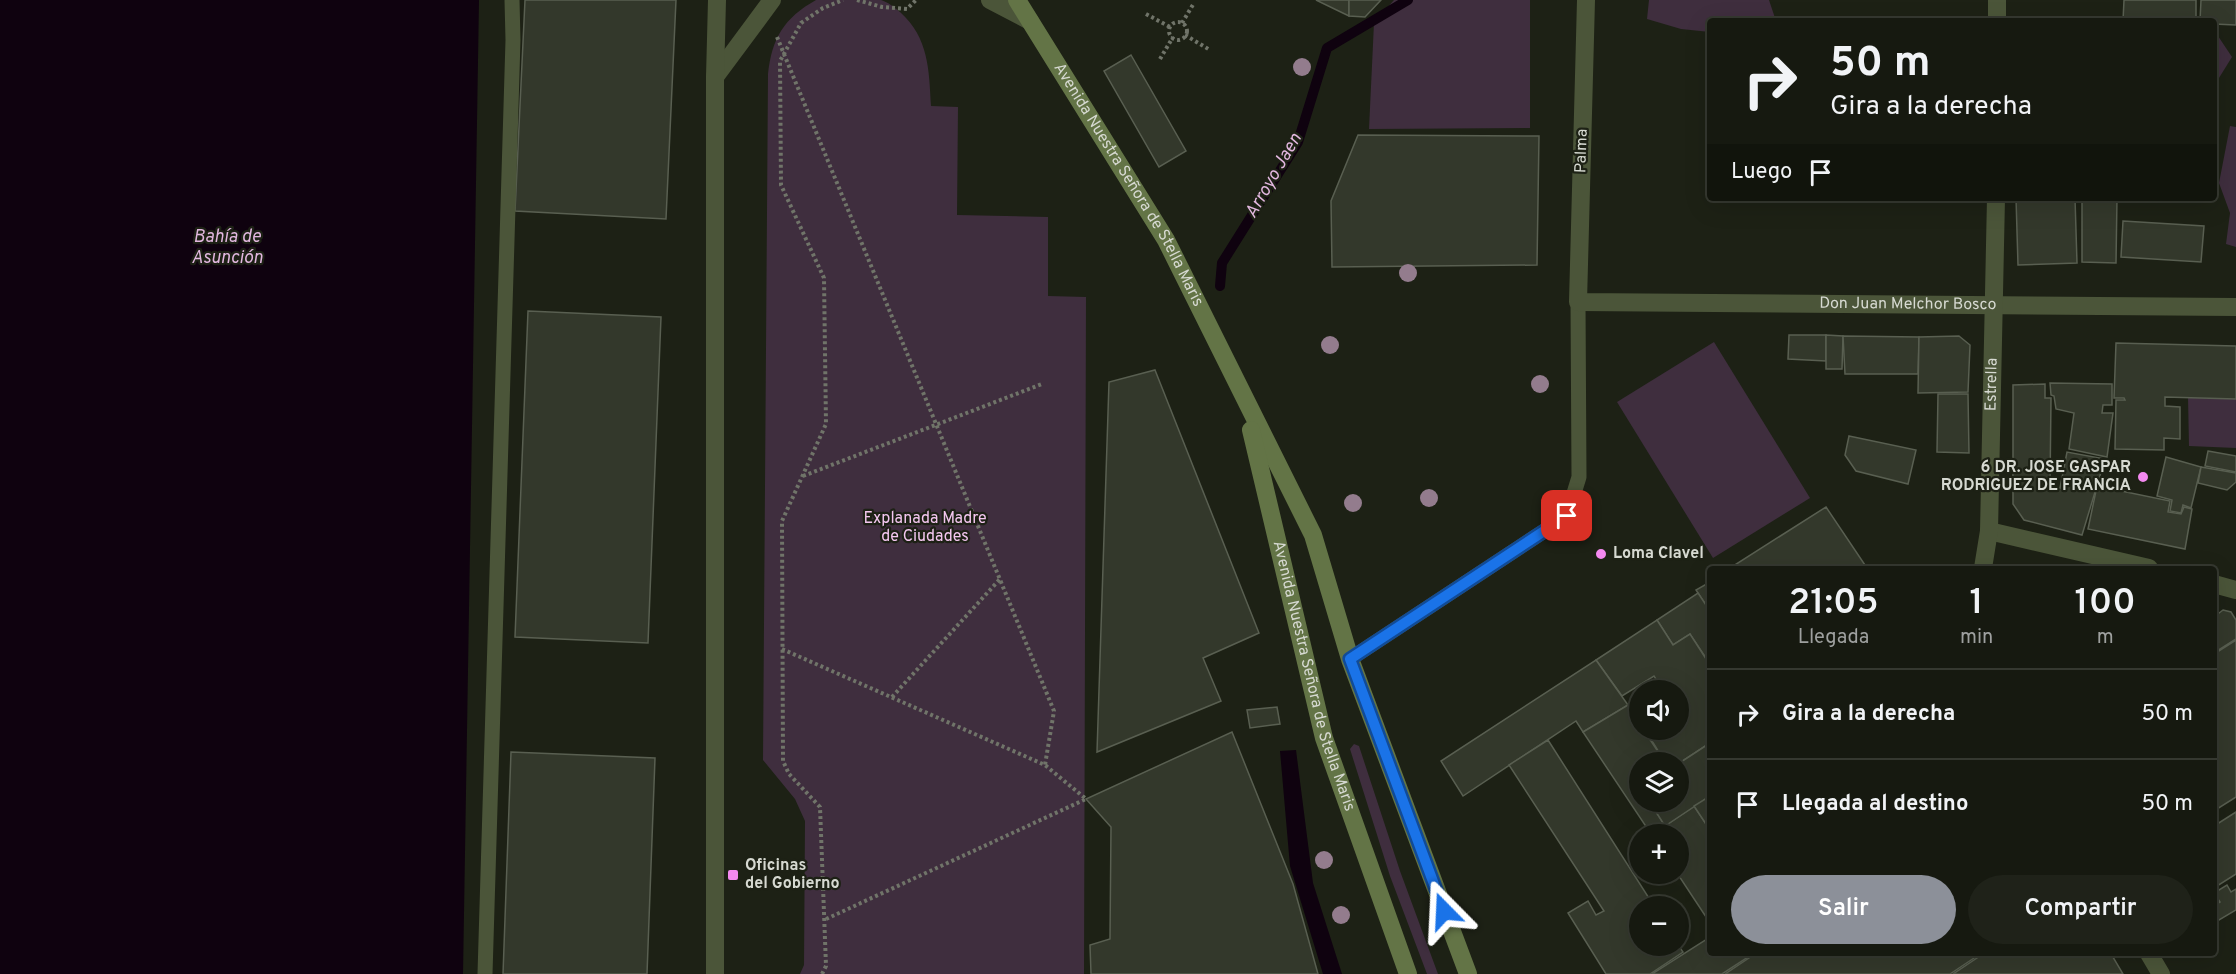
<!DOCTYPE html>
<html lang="es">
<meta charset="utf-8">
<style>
:root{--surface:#161910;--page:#1f2219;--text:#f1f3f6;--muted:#9ea09f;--line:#353830;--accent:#8c9099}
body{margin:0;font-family:Overpass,sans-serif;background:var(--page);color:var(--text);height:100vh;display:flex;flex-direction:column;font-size:22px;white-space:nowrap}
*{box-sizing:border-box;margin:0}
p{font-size:20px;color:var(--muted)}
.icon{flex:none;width:33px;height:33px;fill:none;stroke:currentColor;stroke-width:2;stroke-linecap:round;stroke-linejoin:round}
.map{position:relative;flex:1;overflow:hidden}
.drawer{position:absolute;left:1707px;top:566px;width:510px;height:390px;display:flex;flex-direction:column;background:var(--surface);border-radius:6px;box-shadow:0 6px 24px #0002,0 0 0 2px var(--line)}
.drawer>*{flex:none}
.hud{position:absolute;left:1707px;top:18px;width:510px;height:183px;border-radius:6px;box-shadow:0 6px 24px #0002,0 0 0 2px var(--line);background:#161910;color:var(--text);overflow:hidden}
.buttons{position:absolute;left:1629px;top:680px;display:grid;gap:12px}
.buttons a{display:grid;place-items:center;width:60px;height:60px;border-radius:50%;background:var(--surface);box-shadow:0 6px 24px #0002,0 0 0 2px var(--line);font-size:30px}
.pin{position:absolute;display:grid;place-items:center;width:51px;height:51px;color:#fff;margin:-26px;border-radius:12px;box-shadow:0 3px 9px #0006}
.me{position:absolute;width:66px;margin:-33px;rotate:339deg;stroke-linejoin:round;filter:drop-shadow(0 0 4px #0008)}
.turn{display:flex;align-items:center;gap:21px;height:126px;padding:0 24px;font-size:27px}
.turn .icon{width:78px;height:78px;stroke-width:2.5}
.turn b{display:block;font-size:42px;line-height:51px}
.then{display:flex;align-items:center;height:57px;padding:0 24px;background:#0003;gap:12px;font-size:22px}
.eta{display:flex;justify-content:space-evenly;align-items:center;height:102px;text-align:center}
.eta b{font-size:36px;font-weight:600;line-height:42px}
.cta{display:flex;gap:12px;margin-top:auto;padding:12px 24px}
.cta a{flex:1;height:69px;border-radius:36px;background:var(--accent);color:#fff;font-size:24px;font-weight:600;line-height:69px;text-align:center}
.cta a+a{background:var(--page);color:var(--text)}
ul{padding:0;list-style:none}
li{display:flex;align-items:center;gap:18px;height:90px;padding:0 24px;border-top:2px solid var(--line)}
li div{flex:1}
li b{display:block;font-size:22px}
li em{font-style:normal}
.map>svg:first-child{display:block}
</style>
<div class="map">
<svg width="2236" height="974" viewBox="0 0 2236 974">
<rect width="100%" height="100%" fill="#1d2115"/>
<!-- green -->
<g fill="#3f2e3e">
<path d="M 816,0 C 832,0 867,0 881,0 C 888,2 895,8 900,12 C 929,38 929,70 931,106 L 958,107 L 957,215 L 1048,217 L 1048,296 L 1086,297 L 1084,974 L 800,974 L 804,965 L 805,821 L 795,799 L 763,760 L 768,74 C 772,38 784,18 816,0 Z"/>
<polygon points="1394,0 1530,0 1530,128 1369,129 1374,23"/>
<polygon points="1649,0 1769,0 1776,21 1710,21 1710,32 1681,29 1647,19"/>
<polygon points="2214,30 2232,57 2214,86"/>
<polygon points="2230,126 2236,127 2236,247 2226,244 2230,213 2219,183"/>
<polygon points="1714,342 1810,498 1713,558 1617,402"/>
<polygon points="2188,397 2236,398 2236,448 2189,446"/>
<polygon points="1354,744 1359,746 1400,871 1438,974 1427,974 1390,876 1350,749"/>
</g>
<!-- water -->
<g fill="#0f020f">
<polygon points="0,0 479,0 463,974 0,974"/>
<polygon points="1296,750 1313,883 1342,974 1323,974 1290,866 1280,751"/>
</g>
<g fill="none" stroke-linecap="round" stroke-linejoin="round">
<!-- stream -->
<polyline stroke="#0f020f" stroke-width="10" points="1220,286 1222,263 1298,142 1327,48 1408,0"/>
</g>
<!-- building -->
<g fill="#33382b" stroke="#595f51" stroke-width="1.5">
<polygon points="525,0 676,0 666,219 515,211"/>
<polygon points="1316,0 1349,0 1349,16"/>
<polygon points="1349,0 1381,0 1365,17 1349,16"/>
<polygon points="2124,0 2196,0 2196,21 2123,21"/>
<polygon points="2201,0 2236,0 2236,25 2214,24 2214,21 2200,21"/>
<polygon points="1131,55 1186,151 1159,167 1104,71"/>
<polygon points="1358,135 1539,136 1537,265 1332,267 1331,201"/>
<polygon points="2016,198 2075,198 2077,263 2018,265"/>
<polygon points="2082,198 2117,198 2116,263 2082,262"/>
<polygon points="2123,221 2204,226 2201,262 2121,257"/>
<polygon points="528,311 661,317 648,643 515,637"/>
<polygon points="1789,335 1826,335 1826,361 1788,359"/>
<polygon points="1826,335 1843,336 1842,369 1826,369"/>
<polygon points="1843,336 1919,337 1918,374 1845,374"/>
<polygon points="1959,336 1970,345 1968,392 1918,393 1919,337"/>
<polygon points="2116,343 2236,346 2236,399 2165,397 2165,406 2180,407 2180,439 2164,438 2164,450 2115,449 2116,400 2125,400 2124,398 2114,398"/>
<polygon points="1155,370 1259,633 1203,658 1221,701 1097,752 1109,382"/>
<polygon points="2050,383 2112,384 2112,405 2103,405 2102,413 2113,413 2107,457 2069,449 2074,413 2056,409 2054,396 2051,395"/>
<polygon points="2045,384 2045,398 2051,398 2050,486 2060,488 2067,452 2105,459 2082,535 2024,520 2013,504 2013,385"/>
<polygon points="1938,394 1968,394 1969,453 1937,452"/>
<polygon points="1849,436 1916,450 1908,484 1856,471 1845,455"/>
<polygon points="2208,451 2236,456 2236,472 2205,466"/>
<polygon points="2166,457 2201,467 2191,508 2183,505 2181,513 2170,511 2172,500 2157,496"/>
<polygon points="2201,467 2236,473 2236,482 2227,490 2198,483"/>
<polygon points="2097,486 2170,501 2168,512 2181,514 2184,507 2192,509 2185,549 2088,529"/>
<polygon points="1826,507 1867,568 1730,568"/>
<polygon points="1710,582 1710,611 1696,590"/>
<polygon points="1698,593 1710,611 1710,664 1690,634 1673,645 1657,620"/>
<polygon points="2223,610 2231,612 2236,620 2236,639 2214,653 2214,617"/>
<polygon points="1657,620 1673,645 1690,634 1710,665 1710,743 1678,764 1678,762 1665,762 1647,733 1653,729 1678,729 1678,690 1663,690 1654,676 1622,696 1596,660"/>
<polygon points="2236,640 2236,797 2214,811 2214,654"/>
<polygon points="1596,660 1628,705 1583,732 1576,721 1463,796 1441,761"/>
<polygon points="1628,705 1640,723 1640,729 1643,729 1665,762 1640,762 1640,801 1649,801 1665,826 1694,806 1710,830 1710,923 1677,873 1678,873 1678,834 1651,834 1583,732"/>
<polygon points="1277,707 1280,724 1250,728 1247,710"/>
<polygon points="1232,732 1293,884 1318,974 1091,974 1090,945 1110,939 1111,827 1086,799"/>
<polygon points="1548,740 1654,906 1640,906 1640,945 1678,945 1683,952 1650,974 1606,974 1568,913 1588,901 1596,915 1604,911 1509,765"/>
<polygon points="1710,743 1710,796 1665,826 1649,801 1678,801 1678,764"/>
<polygon points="511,752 655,758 647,974 503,974"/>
<polygon points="1710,796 1710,830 1694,806"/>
<polygon points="2236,812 2236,874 2214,888 2214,826"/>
<polygon points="2227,885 2231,892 2236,889 2236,910 2214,923 2214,904 2215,905 2220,902 2214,893"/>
<polygon points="1710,937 1710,952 1756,952 1722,974 1652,974"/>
<polygon points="1758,952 1983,952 1950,974 1725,974"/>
<polygon points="1986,952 2110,952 2123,974 1953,974"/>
</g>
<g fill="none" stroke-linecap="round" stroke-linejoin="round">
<!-- path -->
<g stroke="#707469" stroke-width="4" stroke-dasharray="3 3" stroke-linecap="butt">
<polyline points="857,0 882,7 907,9 916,0"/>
<polyline points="1146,14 1170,27"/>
<circle cx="1178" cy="31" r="9"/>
<polyline points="1182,23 1194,3"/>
<polyline points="1185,35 1210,50"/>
<polyline points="777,37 1054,711 1045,765"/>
<polyline points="1160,59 1173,37"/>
<polyline points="803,476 1042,384"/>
<polyline points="782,649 1045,765 1086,799 824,920"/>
<polyline points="892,697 1000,579"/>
<polyline points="822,974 826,966 820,807 789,774 783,761 782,521 826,424 824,278 781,185 780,61 801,23 823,8 843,0"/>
</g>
<!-- lane -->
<g stroke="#4b5539" stroke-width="15">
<polyline points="1350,659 1567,516 1579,477 1578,302"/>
<polyline points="485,974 513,40 512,0"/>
</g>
<!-- street -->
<g stroke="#4b5539" stroke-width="18">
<polyline points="990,0 1030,21"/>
<path id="s1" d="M 1586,0 L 1578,302 L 2236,307"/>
<polyline points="1997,21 1997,0"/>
<polyline points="715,77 772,0"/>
<polyline points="1989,531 2149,568"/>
<path id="s2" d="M 1983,568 L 1989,531 L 1996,198"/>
<polyline points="2214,584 2236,590"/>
<polyline points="2148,952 2161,974"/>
<polyline points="715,974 715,77 717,0"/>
</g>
<!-- secondary -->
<g stroke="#637446" stroke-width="18">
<path id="s3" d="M 1017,0 L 1166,240 L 1313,535 L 1350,659 L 1468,974"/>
<path id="s4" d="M 1251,430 L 1324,738 L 1408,974"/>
</g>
</g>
<!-- trees -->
<g fill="#937c8d">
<circle cx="1302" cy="67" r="9"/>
<circle cx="1408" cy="273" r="9"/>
<circle cx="1330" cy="345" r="9"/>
<circle cx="1540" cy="384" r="9"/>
<circle cx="1429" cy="498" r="9"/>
<circle cx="1353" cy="503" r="9"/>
<circle cx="1324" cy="860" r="9"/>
<circle cx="1341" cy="915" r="9"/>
</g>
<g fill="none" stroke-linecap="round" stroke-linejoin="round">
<!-- route casing -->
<g stroke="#114b97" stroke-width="15">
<polyline id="route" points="1444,911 1350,659 1567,516"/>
</g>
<!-- route -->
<use href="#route" stroke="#1a73e8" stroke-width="10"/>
</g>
<!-- markers -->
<g fill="#f489f0" stroke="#1d2115" stroke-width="2">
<circle cx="2143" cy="477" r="6"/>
<circle cx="1601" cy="554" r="6"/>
<rect x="727" y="869" width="12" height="12" rx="3"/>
</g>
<g text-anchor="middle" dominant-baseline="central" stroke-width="4.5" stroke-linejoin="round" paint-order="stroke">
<!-- street labels -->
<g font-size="16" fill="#d6d9d1" stroke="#1d2115">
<text transform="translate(1582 151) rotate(-88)">Palma</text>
<text stroke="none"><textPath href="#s3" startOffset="216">Avenida Nuestra Señora de Stella Maris</textPath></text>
<text stroke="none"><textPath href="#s1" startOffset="632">Don Juan Melchor Bosco</textPath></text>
<text stroke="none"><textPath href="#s2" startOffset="184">Estrella</textPath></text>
<text stroke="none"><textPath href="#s4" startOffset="254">Avenida Nuestra Señora de Stella Maris</textPath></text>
</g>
<!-- poi labels -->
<g font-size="16" font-weight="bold" fill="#d6d9d1" stroke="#1d2115" text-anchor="start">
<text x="2131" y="468" text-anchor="end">6 DR. JOSE GASPAR<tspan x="2131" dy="18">RODRIGUEZ DE FRANCIA</tspan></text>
<text x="1613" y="554">Loma Clavel</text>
<text x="745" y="866">Oficinas<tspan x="745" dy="18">del Gobierno</tspan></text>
</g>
<!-- park labels -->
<g font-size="16" fill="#f4c7f0" stroke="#1d2115">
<text x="925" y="519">Explanada Madre<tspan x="925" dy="18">de Ciudades</tspan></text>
</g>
<!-- water labels -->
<g font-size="18" font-style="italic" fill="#e2b7df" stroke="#1d2115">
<text transform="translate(1274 176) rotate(-60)">Arroyo Jaen</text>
<text x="227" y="237">Bahía de<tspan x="227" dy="21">Asunción</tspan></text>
</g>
</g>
</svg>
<div class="buttons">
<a><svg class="icon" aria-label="sound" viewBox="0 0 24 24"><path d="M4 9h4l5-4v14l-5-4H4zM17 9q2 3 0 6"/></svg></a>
<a><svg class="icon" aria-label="layers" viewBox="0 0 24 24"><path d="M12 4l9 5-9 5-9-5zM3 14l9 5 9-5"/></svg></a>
<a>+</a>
<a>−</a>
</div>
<div class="pin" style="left:1567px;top:516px;background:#d93025"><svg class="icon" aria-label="arrive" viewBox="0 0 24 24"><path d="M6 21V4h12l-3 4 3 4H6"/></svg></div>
<svg class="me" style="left:1444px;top:911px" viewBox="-20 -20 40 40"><path d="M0-17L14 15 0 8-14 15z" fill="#1a73e8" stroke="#fff" stroke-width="4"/></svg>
<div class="hud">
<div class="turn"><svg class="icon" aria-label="right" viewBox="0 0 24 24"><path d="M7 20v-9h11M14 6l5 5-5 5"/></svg><div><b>50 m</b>Gira a la derecha</div></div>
<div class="then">Luego<svg class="icon" aria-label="arrive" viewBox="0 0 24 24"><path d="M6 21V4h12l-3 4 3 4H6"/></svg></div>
</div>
<section class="drawer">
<div class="eta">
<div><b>21:05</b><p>Llegada</p></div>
<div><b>1</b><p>min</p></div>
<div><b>100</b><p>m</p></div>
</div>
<ul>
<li><svg class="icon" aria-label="right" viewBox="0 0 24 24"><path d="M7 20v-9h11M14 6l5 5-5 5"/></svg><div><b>Gira a la derecha</b></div><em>50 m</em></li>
<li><svg class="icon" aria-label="arrive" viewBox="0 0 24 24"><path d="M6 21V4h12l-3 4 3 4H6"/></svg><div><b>Llegada al destino</b></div><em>50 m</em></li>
</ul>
<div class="cta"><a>Salir</a><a>Compartir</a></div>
</section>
</div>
